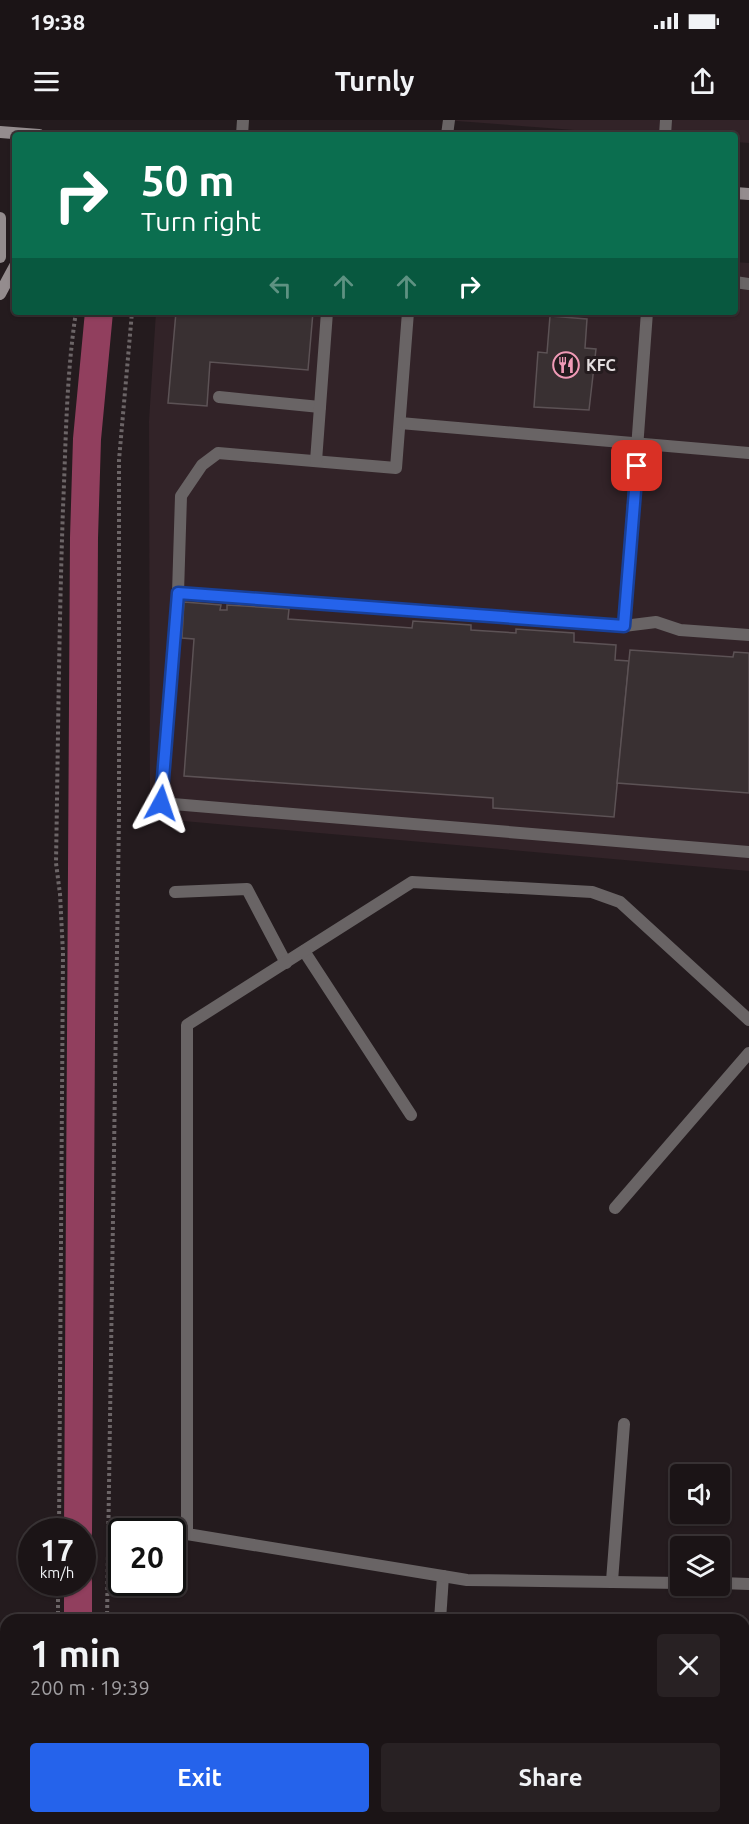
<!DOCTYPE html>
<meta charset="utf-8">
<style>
:root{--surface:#1b1416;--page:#282123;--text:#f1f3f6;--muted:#a09ea1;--line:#393335;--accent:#2563eb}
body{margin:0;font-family:Ubuntu,sans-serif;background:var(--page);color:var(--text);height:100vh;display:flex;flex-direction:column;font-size:22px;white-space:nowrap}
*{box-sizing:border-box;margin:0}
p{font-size:20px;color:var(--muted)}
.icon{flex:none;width:33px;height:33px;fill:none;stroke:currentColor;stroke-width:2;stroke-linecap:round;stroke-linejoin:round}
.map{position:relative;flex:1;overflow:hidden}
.sheet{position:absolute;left:0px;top:1494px;width:750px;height:210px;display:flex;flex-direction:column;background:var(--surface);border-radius:18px 18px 0 0;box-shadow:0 2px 4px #0004,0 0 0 2px var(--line)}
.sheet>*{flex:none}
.top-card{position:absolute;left:12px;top:12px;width:726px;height:183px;border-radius:6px;box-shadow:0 2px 4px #0004,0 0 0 2px var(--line);background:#0b6e4f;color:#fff;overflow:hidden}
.controls{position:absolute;left:670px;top:1344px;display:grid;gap:12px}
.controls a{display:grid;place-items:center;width:60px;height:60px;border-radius:6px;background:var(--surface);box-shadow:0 2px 4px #0004,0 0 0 2px var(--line);font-size:30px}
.speed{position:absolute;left:18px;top:1398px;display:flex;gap:12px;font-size:30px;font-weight:700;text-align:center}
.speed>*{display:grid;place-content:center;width:78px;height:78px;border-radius:50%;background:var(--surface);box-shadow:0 2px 4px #0004,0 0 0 2px var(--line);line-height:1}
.speed small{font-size:15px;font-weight:400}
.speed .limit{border:3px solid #111;border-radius:9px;background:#fff;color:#111}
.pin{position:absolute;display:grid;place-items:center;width:51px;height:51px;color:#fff;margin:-26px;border-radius:12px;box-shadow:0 3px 9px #0006}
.me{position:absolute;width:66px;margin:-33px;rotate:5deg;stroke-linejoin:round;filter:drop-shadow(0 0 4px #0008)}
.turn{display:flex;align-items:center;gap:21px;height:126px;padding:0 30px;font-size:27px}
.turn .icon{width:78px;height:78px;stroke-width:2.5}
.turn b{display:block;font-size:42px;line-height:51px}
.lanes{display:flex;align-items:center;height:57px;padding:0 30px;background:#0003;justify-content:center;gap:30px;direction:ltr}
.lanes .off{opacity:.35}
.round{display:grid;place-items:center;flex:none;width:63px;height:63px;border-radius:6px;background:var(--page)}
.summary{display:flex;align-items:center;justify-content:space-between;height:102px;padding:0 30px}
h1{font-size:36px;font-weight:700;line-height:45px}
.button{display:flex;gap:12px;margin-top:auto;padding:12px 30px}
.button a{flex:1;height:69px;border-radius:6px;background:var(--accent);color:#fff;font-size:24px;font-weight:700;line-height:69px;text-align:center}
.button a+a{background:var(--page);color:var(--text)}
.status{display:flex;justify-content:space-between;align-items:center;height:42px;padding:0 30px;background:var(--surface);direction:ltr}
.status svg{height:16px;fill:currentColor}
header{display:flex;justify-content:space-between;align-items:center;height:78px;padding:0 30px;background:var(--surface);font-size:27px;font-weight:700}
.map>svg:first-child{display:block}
</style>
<div class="status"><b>19:38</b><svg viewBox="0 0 49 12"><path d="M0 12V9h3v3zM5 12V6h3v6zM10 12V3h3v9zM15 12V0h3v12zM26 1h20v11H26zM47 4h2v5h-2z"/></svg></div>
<header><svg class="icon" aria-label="menu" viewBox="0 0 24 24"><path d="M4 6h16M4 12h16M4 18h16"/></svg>Turnly<svg class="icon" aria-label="share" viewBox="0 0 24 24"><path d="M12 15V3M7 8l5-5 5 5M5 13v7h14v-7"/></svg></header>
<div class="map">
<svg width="749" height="1704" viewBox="0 0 749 1704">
<rect width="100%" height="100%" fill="#241b1e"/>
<!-- built -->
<g fill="#322328">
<polygon points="444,0 749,0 749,23 735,22 735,15 640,15"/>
<polygon points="735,142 749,143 749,751 150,698 149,301 156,192 735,192"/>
</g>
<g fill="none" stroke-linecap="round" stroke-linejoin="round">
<!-- canal -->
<g stroke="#913f5e" stroke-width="28">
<polyline points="78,1412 84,418 87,319 99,192"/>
<polyline points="78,1500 78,1462"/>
</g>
</g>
<!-- building -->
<g fill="#393032" stroke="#5c5255" stroke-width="1.5">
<polygon points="176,192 313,192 308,250 210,242 207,286 168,283"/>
<polygon points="550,196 587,199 585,228 596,229 589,290 534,287 538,232 547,233"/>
<polygon points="184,482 221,485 220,490 227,490 227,485 289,489 288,499 412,508 413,501 471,505 471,510 516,513 516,509 574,513 574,522 616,525 615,540 629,541 614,697 493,688 493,678 184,656 194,519 182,518"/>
<polygon points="630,530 733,537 734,532 749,533 749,673 617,663"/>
</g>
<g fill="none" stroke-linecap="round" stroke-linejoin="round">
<!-- path -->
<g stroke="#6c6567" stroke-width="4" stroke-dasharray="3 3" stroke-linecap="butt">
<path d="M 59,1412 L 63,833 L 60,774 L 56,743 C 58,625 59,506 63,388 C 66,322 66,257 76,192"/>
<polyline points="58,1500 58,1462"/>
<polyline points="107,1500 119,697 119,340 132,192"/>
<polyline points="54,1704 54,1698"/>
<polyline points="101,1704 101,1698"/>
</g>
<!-- lane -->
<g stroke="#696465" stroke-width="12">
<polyline points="242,15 243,0"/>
<polyline points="447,15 449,0"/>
<polyline points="735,162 749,164"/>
<polyline points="408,192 396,348 218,333 202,345 181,376 178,473 161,683 749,732"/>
<polyline points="219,277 320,287"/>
<polyline points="400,303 749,333"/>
<polyline points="316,341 327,192"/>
<polyline points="178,473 624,506 656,502 680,510 749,515"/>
<polyline points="624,506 647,192"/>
<polyline points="175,772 247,769 286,843"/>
<polyline points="304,831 411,995"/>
<polyline points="615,1088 749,933"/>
<polyline points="612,1461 624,1304"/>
<polyline points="440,1500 443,1456"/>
</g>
<!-- street -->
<g stroke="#696465" stroke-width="12">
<polyline points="665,15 666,0"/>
<polyline points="681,1463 467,1460 187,1414 187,905 412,762 592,772 620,782 749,900"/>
<polyline points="720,1463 749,1464"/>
<polyline points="0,1673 6,1673"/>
<polyline points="242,1698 301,1704"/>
</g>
<!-- secondary -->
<g stroke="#948c8e" stroke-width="12">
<polyline points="0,12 39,15"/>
<polyline points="735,73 749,74"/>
<polyline points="0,98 0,137"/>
<polyline points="0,174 15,146"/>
</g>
</g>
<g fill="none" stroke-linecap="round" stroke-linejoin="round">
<!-- route casing -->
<g stroke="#184099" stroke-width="15">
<polyline id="route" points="161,683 178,473 624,506 637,346"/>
</g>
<!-- route -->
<use href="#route" stroke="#2563eb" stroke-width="10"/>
</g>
<!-- icons -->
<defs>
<g id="restaurant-ring" transform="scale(1.35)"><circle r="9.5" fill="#241b1e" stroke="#f09ab6" stroke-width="1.5"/><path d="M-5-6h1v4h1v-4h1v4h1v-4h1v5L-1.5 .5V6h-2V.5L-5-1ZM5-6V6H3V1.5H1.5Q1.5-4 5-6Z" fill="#f09ab6"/></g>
</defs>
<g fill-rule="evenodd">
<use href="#restaurant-ring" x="566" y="245"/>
</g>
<g text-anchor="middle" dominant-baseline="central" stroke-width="6" stroke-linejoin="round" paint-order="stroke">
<!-- poi labels -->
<g font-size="16" font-weight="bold" fill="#e4dedf" stroke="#241b1e" text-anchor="start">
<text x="586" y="245">KFC</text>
</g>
</g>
</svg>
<div class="controls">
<a><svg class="icon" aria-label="sound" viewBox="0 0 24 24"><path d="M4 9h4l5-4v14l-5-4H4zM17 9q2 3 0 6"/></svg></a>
<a><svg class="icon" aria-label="layers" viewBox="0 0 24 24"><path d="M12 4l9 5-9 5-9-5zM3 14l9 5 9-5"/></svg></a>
</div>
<div class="speed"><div>17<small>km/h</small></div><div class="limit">20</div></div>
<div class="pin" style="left:637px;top:346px;background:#d93025"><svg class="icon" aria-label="arrive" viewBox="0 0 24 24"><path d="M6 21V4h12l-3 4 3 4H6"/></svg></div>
<svg class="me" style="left:161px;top:683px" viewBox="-20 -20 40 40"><path d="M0-17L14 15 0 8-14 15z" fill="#2563eb" stroke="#fff" stroke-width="4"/></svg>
<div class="top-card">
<div class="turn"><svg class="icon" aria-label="right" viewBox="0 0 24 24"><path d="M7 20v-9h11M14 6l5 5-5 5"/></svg><div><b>50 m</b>Turn right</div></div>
<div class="lanes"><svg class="icon off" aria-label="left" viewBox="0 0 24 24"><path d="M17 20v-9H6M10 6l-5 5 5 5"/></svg><svg class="icon off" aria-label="ahead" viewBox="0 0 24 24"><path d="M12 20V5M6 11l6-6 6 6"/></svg><svg class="icon off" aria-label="ahead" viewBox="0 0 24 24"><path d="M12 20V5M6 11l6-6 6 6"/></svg><svg class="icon" aria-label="right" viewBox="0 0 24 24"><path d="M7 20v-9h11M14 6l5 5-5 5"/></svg></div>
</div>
<section class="sheet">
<div class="summary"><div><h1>1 min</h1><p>200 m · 19:39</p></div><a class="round"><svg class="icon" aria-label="close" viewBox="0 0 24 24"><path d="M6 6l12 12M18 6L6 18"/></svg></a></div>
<div class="button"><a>Exit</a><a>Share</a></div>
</section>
</div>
